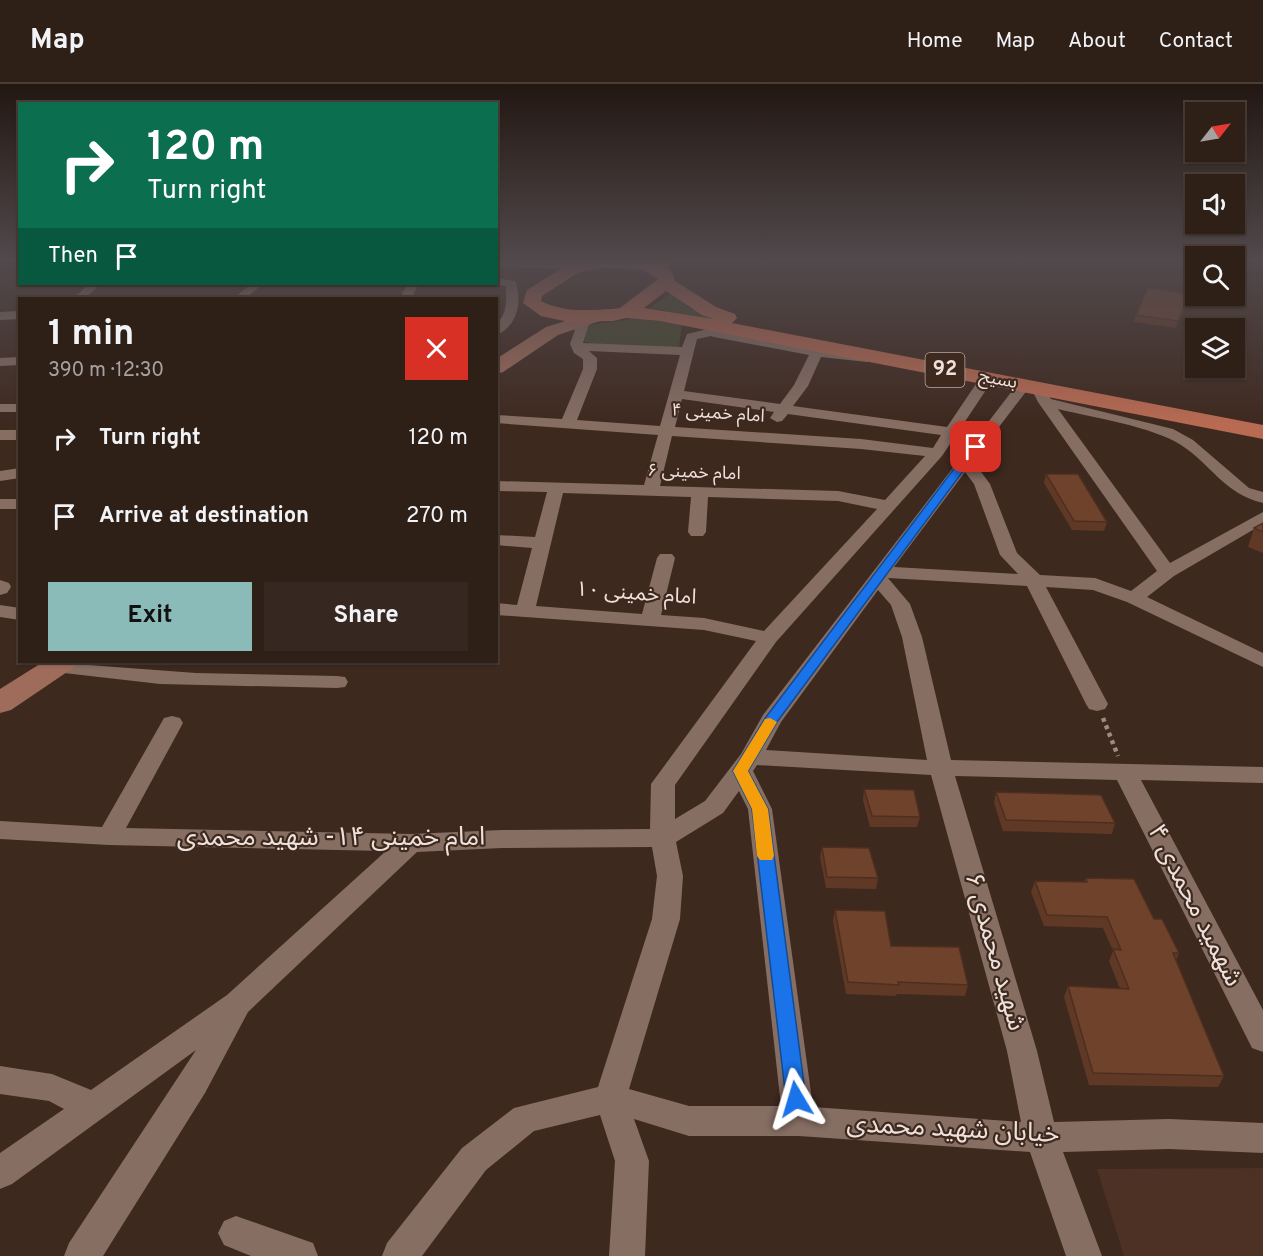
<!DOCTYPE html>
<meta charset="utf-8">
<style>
:root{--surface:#2e1f17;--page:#362720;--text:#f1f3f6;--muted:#a7a2a1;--line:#493d36;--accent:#8bbbb9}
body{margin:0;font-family:Overpass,"Noto Sans Arabic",sans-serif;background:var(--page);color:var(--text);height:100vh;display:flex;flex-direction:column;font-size:22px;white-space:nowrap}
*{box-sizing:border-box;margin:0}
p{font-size:20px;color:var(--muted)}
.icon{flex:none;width:33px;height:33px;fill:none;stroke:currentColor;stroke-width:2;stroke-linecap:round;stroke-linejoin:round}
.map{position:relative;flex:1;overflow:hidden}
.drawer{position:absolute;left:18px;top:213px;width:480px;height:366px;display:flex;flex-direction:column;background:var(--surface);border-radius:0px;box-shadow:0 2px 4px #0004,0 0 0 2px var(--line)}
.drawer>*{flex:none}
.banner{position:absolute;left:18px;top:18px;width:480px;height:183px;border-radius:0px;box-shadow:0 2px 4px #0004,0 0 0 2px var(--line);background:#0b6e4f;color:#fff;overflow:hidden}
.needle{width:39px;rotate:59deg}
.tools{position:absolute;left:1185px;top:18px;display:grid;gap:12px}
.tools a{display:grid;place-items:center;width:60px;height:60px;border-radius:0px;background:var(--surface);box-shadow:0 2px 4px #0004,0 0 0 2px var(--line);font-size:30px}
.pin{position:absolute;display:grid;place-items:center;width:51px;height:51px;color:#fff;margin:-26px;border-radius:12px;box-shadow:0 3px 9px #0006}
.me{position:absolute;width:66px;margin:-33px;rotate:353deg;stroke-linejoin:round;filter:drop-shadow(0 0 4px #0008)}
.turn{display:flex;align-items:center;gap:21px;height:126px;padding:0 30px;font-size:27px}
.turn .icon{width:78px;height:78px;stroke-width:2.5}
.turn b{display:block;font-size:42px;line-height:51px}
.then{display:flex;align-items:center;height:57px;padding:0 30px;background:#0003;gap:12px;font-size:22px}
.round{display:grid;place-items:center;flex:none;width:63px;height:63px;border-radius:0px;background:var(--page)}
.summary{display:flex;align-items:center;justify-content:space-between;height:102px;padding:0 30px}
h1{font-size:36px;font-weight:700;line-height:45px}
.button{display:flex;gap:12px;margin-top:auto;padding:12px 30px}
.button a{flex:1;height:69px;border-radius:0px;background:var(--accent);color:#111;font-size:24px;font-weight:700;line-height:69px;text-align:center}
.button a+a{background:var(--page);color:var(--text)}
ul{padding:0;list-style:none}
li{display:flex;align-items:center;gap:18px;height:78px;padding:0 30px}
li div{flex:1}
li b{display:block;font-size:22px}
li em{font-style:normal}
header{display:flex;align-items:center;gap:36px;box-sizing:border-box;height:84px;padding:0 30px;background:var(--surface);border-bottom:2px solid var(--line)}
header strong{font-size:28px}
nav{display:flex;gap:33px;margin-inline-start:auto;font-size:21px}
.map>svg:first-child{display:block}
</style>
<header>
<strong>Map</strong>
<nav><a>Home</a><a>Map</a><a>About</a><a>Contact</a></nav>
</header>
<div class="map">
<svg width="1263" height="1172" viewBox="0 0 1263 1172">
<rect width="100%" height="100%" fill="#3e291f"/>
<!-- built -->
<polygon fill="#4c3124" points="1263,1084 1263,1172 1124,1172 1097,1085"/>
<!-- green -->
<g fill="#44482c">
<polygon points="672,209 688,223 717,236 649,224"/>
<polygon points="631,235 682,239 679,264 602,262 584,258 587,241"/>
</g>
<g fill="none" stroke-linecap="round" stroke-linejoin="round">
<!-- path -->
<polyline stroke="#9d8c84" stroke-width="4.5" stroke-dasharray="4 4" stroke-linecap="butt" points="1103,634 1118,672"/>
<!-- street -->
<g fill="#866e63" fill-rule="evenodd">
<polygon points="496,176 578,180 583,183 578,186 496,182"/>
<path d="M 496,194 L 515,197 C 523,215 518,243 496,251 L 496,240 C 508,229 506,217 506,202 L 493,200 L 496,200 Z"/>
<polygon points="89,200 101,200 85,214 74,214"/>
<polygon points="251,200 263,200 246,214 234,214"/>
<polygon points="408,200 419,200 414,209 414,214 403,214 402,209"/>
<polygon points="20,227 20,235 0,236 0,228"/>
<path d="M 584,233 L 590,237 L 583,259 L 682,263 L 687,250 L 729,240 L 735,244 L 728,248 L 838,268 L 867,270 L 874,274 L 867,278 L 821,273 L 808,302 L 793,322 L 947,343 L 982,291 L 987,290 L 994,294 L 942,372 L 776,558 L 675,701 L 675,735 L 705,717 L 741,670 L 763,631 L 1019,298 L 1029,298 L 1031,301 L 973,377 L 990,400 L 1017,469 L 1040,491 L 1095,494 L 1131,507 L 1157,487 L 1038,318 L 1031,304 L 1033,301 L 1043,301 L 1051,315 L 1173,345 L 1193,356 L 1249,404 L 1263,408 L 1263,419 C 1223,409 1213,382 1181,361 C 1151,342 1094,334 1058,325 L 1170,479 L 1263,428 L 1263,440 L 1174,492 L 1147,513 L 1263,569 L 1263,583 L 1127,518 L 1093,506 L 1046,503 L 1108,620 L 1105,625 L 1097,627 L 1089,625 L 1086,620 L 1027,502 L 888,494 L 910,520 L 922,553 L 951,676 L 1263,683 L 1263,699 L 1141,696 L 1263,926 L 1263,968 L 1252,964 L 1117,696 L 955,692 L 1037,967 L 1054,1038 L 1169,1035 L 1263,1039 L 1263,1069 L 1169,1065 L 1063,1068 L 1102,1172 L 1066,1172 L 1030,1068 L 799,1052 L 689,1052 L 634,1035 L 649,1077 L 645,1172 L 609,1172 L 615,1077 L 600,1031 L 534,1047 L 486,1086 L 422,1172 L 382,1172 L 387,1159 L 462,1064 L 514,1024 L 598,1003 L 652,835 L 657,792 L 652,763 L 502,764 L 417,768 L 248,928 L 205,1009 L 103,1172 L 64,1172 L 69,1159 L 196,966 L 12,1100 L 0,1105 L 0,1069 L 64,1025 L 49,1017 L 0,1010 L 0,982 L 52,990 L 91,1006 L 227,911 L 386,767 L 109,761 L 0,755 L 0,737 L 102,743 L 164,634 L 172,632 L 180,634 L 183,639 L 126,744 L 411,750 L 502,746 L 650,745 L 651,700 L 756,557 L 704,546 L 496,531 L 496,519 L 517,521 L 532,464 L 496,461 L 496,451 L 535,453 L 547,408 L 496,407 L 496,397 L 644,401 L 658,351 L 496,339 L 496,331 L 562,335 L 583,285 L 583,275 L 574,269 L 570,260 L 578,237 ZM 711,252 L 714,253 L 809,271 L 794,301 L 780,320 L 684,307 L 697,255 ZM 589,267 L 680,271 L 660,342 L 577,336 L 597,285 L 597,274 ZM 682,315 L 774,328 L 770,334 L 777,338 L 782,337 L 788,330 L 941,351 L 933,364 L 861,355 L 675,343 ZM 672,352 L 861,365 L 925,372 L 885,416 L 838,407 L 660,402 ZM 965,388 L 974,400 L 1000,471 L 1018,490 L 894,483 ZM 563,409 L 691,413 L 688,448 L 691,452 L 703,452 L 706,448 L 708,413 L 838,417 L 877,425 L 764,547 L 704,534 L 661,531 L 675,474 L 672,470 L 660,470 L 657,474 L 642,530 L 536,522 ZM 878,506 L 891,521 L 902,553 L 927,676 L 766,666 L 781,638 ZM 757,681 L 931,691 L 1007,967 L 1021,1038 L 813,1023 L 772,725 L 753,687 ZM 739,707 L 748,725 L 781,1022 L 689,1022 L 629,1005 L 680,835 L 683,792 L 676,758 L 723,729 Z"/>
<polygon points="20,273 20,281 0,282 0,274"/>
<rect x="0" y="320" width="20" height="8"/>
<rect x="0" y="346" width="20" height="10"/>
<polygon points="20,384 20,394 0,397 0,387"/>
<rect x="0" y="415" width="20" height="10"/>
<polygon points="0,496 9,499 11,503 7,509 0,511"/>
<polygon points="0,521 20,524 20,536 0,533"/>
<polygon points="48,578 196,589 337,592 345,593 348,598 345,603 337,604 160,600 55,588 48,586 45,582"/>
<polygon points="236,1132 313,1159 318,1172 251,1172 224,1161 218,1149 224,1137"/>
</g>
<!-- secondary -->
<g fill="#9f6c5b" fill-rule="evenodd">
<polygon points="594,228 600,229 603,233 600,237 558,251 503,288 496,290 496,275 546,243"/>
<polygon points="43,578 77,578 73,584 11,626 0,629 0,605"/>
</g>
<!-- primary -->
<path fill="#b86a52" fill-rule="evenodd" d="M 592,176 C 612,176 673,169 675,197 L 716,223 L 735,230 L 737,234 L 732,239 L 1263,341 L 1263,355 L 660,237 L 626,234 L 613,237 L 569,238 L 541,232 L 523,219 L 527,206 L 568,180 ZM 603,184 L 643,186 L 658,195 L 620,224 L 613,225 C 588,226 564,229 541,217 L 542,212 L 579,188 ZM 666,207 L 702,231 L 714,235 L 644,224 Z"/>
<!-- highway -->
<g fill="#d96847" fill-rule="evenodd">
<path d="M 588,176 L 609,176 C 604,183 596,186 588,184 L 586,180 Z"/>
<polygon points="656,176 672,176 665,190 653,190 650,186"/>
</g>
</g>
<!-- wall -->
<g fill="#5f3926">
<polygon points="1190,210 1176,244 1134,238 1136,231"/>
<polygon points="1046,390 1107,438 1104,447 1072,446 1044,399"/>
<polygon points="1263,439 1263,469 1248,463 1254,444"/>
<polygon points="864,705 920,733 917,743 870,743 863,716"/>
<polygon points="996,708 1115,739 1112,750 1003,747 994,719"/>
<polygon points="822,763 878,794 876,805 826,804 820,773"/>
<polygon points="1086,794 1154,835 1179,869 1176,876 1224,992 1218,1003 1089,1001 1064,913 1068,902 1120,905 1109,877 1113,867 1103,844 1044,842 1031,808 1035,797 1084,798"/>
<polygon points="835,826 891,862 968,901 965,912 897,910 896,912 846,910 833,837"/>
</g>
<!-- shaded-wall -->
<polygon fill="#4e2e1f" points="1190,210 1188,217 1176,244 1178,237"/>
<!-- building -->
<g fill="#6f422c" stroke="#4e2e1f" stroke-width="1.5">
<polygon points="1148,204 1190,210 1178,237 1136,231"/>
<polygon points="1046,390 1078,390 1107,438 1074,437"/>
<polygon points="1263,439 1263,448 1254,444"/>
<polygon points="864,705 914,706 920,733 872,732"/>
<polygon points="996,708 1101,711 1115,739 1006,736"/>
<polygon points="822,763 869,764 878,794 827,793"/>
<polygon points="1086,794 1134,795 1154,835 1162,835 1179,869 1173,869 1224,992 1093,989 1068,902 1129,905 1113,865 1121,866 1107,833 1047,831 1035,797 1087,798"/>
<polygon points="835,826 885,827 891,862 959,863 968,901 898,898 899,901 848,898"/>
</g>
<!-- sky -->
<linearGradient id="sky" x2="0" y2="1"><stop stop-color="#221711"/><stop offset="0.52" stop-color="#52494d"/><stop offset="1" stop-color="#52494d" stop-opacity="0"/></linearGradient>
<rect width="1263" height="340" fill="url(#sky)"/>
<!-- route -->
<polygon fill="#1a73e8" stroke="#114b97" stroke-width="1.5" points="972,361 981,363 777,638 748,687 768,725 806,1015 803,1021 796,1024 789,1021 786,1015 752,725 733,687 766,633"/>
<!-- slow -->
<polygon fill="#f59e0b" points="770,634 777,638 748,687 768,725 774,772 772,776 760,776 757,772 752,725 733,687 765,635"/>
<g text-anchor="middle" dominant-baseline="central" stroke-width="4.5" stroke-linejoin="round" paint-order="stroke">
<!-- far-street labels -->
<g font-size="18" fill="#eee0da" stroke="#3e291f">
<text transform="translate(998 296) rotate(11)">بسیج</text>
<text transform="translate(718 330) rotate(4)">امام خمینی ۴</text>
<text transform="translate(694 389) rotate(2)">امام خمینی ۶</text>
</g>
<!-- shield labels -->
<rect fill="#3e291f" stroke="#b9a9a2" stroke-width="1.5" x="925.5" y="269" width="39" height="34" rx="4.5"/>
<g font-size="20" font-weight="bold" fill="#eee0da">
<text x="945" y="286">92</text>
</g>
<!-- street labels -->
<g font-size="21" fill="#eee0da" stroke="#3e291f">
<text transform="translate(636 510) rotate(4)">امام خمینی ۱۰</text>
</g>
<!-- near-street labels -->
<g font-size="26" fill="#eee0da" stroke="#3e291f">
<text x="331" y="754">امام خمینی ۱۴- شهید محمدی</text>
<text transform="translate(1194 822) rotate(63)">شهمید محمدی ۴</text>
<text transform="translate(994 868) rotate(74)">شهید محمدی ۶</text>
<text transform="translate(953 1046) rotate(3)">خیابان شهید محمدی</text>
</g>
</g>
</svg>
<div class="tools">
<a><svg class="needle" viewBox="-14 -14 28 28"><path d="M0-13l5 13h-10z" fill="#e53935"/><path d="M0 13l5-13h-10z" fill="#a7a2a1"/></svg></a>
<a><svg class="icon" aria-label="sound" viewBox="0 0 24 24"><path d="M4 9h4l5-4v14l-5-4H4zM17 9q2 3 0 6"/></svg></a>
<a><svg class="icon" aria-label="search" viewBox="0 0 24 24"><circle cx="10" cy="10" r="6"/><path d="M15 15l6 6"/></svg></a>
<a><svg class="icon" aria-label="layers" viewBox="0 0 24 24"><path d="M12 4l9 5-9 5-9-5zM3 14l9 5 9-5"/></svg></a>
</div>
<div class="pin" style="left:976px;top:363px;background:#d93025"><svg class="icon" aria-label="arrive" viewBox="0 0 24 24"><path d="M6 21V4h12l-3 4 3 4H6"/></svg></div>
<svg class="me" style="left:796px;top:1015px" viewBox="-20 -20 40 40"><path d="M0-17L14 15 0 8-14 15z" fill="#1a73e8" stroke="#fff" stroke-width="4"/></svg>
<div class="banner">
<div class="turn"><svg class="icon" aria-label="right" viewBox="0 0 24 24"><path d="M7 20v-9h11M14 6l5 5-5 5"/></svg><div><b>120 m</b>Turn right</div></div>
<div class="then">Then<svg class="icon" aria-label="arrive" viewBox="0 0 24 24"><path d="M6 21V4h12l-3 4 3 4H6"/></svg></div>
</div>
<section class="drawer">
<div class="summary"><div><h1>1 min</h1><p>390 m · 12:30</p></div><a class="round" style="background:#d93025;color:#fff"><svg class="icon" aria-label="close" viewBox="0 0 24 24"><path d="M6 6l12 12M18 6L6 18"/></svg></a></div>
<ul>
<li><svg class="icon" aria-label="right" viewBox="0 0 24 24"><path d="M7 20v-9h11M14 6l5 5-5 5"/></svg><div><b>Turn right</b></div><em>120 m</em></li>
<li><svg class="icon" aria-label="arrive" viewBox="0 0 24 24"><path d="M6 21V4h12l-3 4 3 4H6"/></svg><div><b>Arrive at destination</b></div><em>270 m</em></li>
</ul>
<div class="button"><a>Exit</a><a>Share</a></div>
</section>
</div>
